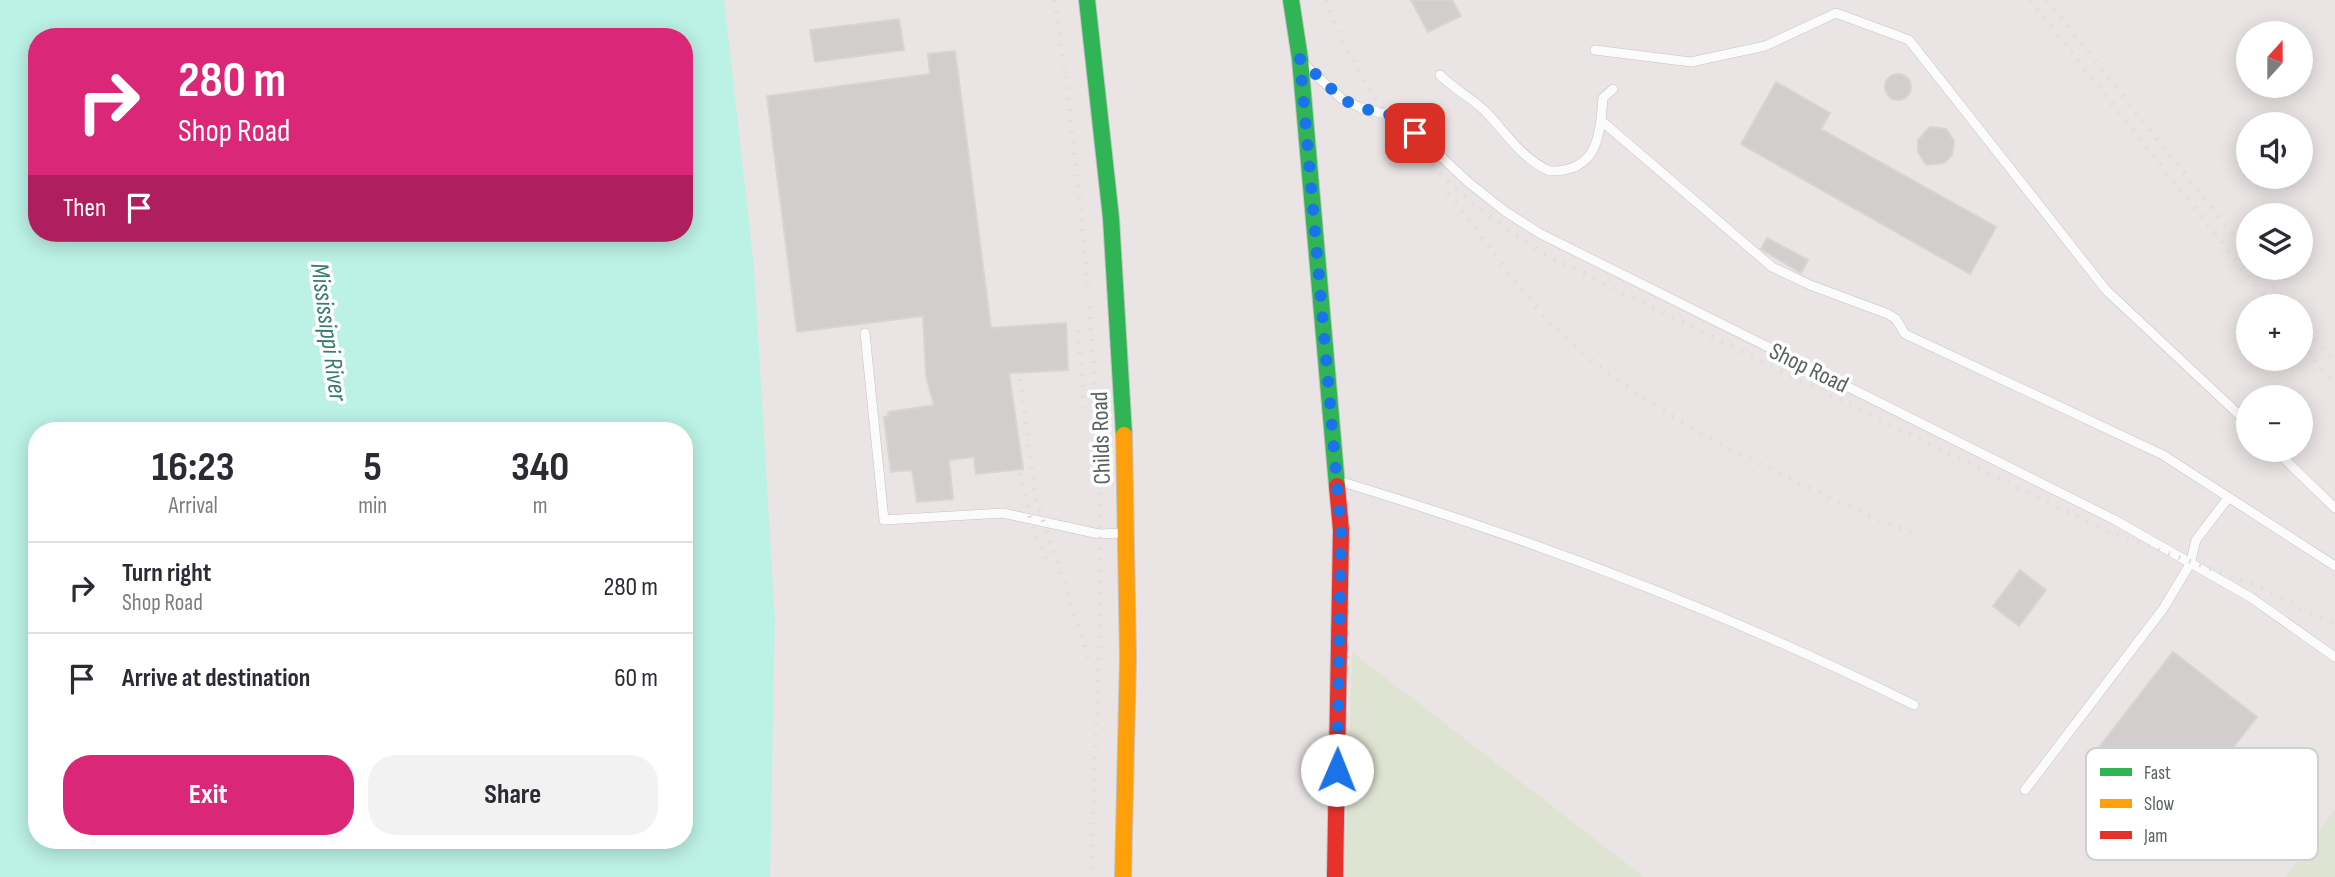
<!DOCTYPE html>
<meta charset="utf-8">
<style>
:root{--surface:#fff;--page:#f2f2f3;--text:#2b2b33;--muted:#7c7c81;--line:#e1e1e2;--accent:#db2777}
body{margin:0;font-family:"Sofia Sans Condensed",sans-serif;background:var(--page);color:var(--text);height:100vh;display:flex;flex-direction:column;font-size:26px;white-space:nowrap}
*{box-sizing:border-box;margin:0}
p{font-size:23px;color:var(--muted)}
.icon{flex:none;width:38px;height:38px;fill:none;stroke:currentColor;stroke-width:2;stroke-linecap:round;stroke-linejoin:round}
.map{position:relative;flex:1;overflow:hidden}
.side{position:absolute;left:28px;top:422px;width:665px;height:427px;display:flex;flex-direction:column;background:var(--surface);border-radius:28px;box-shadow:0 4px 18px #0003}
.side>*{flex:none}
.hud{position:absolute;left:28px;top:28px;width:665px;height:214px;border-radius:28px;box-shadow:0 4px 18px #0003;background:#db2777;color:#fff;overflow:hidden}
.needle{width:46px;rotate:21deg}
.controls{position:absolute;left:2236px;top:21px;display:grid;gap:14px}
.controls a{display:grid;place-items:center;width:77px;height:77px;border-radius:50%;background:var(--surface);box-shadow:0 4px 18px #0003;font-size:35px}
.pin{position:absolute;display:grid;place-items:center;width:60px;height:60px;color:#fff;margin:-30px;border-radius:14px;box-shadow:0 4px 10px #0006}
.me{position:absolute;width:77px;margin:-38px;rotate:1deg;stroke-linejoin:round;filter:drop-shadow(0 0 5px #0008)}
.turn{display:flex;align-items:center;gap:24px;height:147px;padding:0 35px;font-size:32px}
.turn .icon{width:91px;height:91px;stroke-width:2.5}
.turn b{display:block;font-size:49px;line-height:60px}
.then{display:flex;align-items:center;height:66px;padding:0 35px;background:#0003;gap:14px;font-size:26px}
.eta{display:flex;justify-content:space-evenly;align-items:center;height:119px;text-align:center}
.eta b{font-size:42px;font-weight:700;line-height:49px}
.action{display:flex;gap:14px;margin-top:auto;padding:14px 35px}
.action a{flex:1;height:80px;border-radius:28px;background:var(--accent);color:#fff;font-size:28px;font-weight:700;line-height:80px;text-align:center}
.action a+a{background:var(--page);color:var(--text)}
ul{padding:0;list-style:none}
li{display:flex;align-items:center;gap:21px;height:91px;padding:0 35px;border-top:2px solid var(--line)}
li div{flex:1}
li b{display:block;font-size:26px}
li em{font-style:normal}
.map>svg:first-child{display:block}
</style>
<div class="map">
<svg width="2335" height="877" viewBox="0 0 2335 877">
<rect width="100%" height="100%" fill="#eae5e4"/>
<!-- green -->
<g fill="#dfe3d1">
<polygon points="1352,652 1644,877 1345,877"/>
<polygon points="2335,809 2335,877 2285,877"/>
</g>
<!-- water -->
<path fill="#bcf1e5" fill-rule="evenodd" d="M 0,0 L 724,0 L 754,267 L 775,620 L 770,877 L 0,877 ZM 37,37 L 684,37 L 684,233 L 37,233 ZM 37,430 L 684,430 L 684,840 L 37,840 Z"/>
<!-- building -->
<g fill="#d1cecd" stroke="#d9d4d4" stroke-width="2">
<polygon points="1411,0 1452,0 1461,16 1428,32"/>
<polygon points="899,19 904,50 815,62 810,30"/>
<polygon points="955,51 991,328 1066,323 1068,370 1009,373 1023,469 976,474 974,457 949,460 953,499 917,502 912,470 891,472 884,417 889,416 888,412 934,405 926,376 923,316 797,332 767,96 930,74 928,54"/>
<circle cx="1898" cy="87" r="13"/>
<polygon points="1776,82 1830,113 1821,129 1996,227 1970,274 1741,144"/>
<polygon points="1930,127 1946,129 1954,141 1952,155 1944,163 1926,165 1918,152 1918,140"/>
<polygon points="1767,238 1808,260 1801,273 1761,249"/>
<polygon points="2020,570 2046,590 2019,626 1993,606"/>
<polygon points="2173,652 2257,717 2183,811 2100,746"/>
</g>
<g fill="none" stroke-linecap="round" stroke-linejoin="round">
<!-- lane casing -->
<g stroke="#c4c3c3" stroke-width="10">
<g id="lane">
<polyline points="1595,50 1691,62 1765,46 1836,13 1909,40 2106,290 2249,424"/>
<polyline points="1306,66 1342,99 1361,108 1399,117 1468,182 1506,212 1541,234 2115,520 2250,597 2335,657"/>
<path d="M 1440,75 C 1454,89 1470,97 1484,110 C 1505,131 1521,159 1550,171 C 1599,172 1600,133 1603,98 L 1613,89"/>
<polyline points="1604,123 1772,267 1810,285 1888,314 1896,319 1905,334 2163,455 2335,566"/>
<polyline points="865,333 884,520 1003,513 1099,534 1124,533"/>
<polyline points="2275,450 2335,508"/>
<path d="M 1339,481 C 1535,540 1730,614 1914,705"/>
<polyline points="2025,790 2163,609 2190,564 2196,540 2228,498"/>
</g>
</g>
<!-- fast casing -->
<g stroke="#c4c3c3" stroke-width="18">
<g id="fast">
<polyline points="1087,0 1111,218 1124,435"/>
<polyline points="1291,0 1300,59 1337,486"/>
</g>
</g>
<!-- slow casing -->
<g stroke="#c4c3c3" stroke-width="18">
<polyline id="slow" points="1123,877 1128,658 1124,435"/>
</g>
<!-- jam casing -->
<g stroke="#c4c3c3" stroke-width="18">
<polyline id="jam" points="1335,877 1341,530 1337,486"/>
</g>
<!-- lane -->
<use href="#lane" stroke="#fcfbfb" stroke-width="9"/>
<!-- fast -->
<use href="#fast" stroke="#30b455" stroke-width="16"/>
<!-- slow -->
<use href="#slow" stroke="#ff9f0a" stroke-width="16"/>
<!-- jam -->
<use href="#jam" stroke="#e5322d" stroke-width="16"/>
<!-- rail -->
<g stroke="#e0dfdf" stroke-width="5" stroke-dasharray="2 9" stroke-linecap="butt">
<path d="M 1055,0 C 1081,186 1100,376 1100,565 C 1100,669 1094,773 1091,877"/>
<path d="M 1326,0 C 1365,113 1448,194 1548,256 L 2104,530 L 2255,585 L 2335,625"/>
<polyline points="2030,0 2272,306"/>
<polyline points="2047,0 2249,255"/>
<path d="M 1448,193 C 1483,236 1512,283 1550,322 C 1644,418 1795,482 1917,536"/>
<polyline points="2259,268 2289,306"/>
<polyline points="2301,322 2335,364"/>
<polyline points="1078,330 1085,417"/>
<polyline points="2301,343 2335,385"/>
<polyline points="1020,379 1036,499 1092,667"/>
<polyline points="1019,473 1034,532 1050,565"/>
</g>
</g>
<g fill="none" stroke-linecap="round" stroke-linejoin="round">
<!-- route -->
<polyline stroke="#1a73e8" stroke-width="12" stroke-dasharray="0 21.6" points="1337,770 1341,530 1300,59 1342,99 1361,108 1399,117 1415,133"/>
</g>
<g text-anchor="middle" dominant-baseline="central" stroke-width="7" stroke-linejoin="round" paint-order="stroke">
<!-- street labels -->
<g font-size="24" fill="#5a6161" stroke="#fff">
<text transform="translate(1809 368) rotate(26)">Shop Road</text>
<text transform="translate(1101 438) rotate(-92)">Childs Road</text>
</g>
<!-- water labels -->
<g font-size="26" font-style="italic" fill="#397c72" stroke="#fff">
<text transform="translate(328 332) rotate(82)">Mississippi River</text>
</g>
</g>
<!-- legend -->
<rect x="2086" y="748" width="232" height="112" rx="10" fill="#fff" stroke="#ced0d0" stroke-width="2"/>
<rect x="2100" y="768" width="32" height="8" fill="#30b455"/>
<rect x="2100" y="799" width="32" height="9" fill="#ff9f0a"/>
<rect x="2100" y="831" width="32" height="8" fill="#e5322d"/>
<g font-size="19" fill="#5a6161">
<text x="2144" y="779">Fast</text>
<text x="2144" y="810">Slow</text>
<text x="2144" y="842">Jam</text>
</g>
</svg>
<div class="controls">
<a><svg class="needle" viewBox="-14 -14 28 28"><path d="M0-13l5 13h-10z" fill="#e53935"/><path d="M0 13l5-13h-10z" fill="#7c7c81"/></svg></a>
<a><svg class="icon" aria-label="sound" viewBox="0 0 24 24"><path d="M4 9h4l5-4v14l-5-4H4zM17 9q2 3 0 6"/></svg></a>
<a><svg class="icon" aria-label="layers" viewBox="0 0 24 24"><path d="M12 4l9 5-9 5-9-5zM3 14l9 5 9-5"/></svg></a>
<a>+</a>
<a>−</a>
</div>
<div class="pin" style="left:1415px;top:133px;background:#d93025"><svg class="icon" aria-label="arrive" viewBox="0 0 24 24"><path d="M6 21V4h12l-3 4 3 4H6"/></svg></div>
<svg class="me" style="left:1337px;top:770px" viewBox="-20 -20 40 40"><circle r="19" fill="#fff"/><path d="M0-13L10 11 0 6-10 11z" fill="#1a73e8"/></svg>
<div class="hud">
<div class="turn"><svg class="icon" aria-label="right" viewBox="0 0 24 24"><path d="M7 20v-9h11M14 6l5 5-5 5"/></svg><div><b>280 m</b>Shop Road</div></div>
<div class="then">Then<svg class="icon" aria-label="arrive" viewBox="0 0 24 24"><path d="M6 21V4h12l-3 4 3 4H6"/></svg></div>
</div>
<section class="side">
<div class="eta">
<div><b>16:23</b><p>Arrival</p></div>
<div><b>5</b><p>min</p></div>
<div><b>340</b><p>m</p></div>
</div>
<ul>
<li><svg class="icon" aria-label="right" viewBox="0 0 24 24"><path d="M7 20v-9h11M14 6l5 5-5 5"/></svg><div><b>Turn right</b><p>Shop Road</p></div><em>280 m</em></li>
<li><svg class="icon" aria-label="arrive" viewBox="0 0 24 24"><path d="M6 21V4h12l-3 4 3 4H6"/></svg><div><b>Arrive at destination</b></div><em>60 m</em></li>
</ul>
<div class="action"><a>Exit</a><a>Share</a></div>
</section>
</div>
